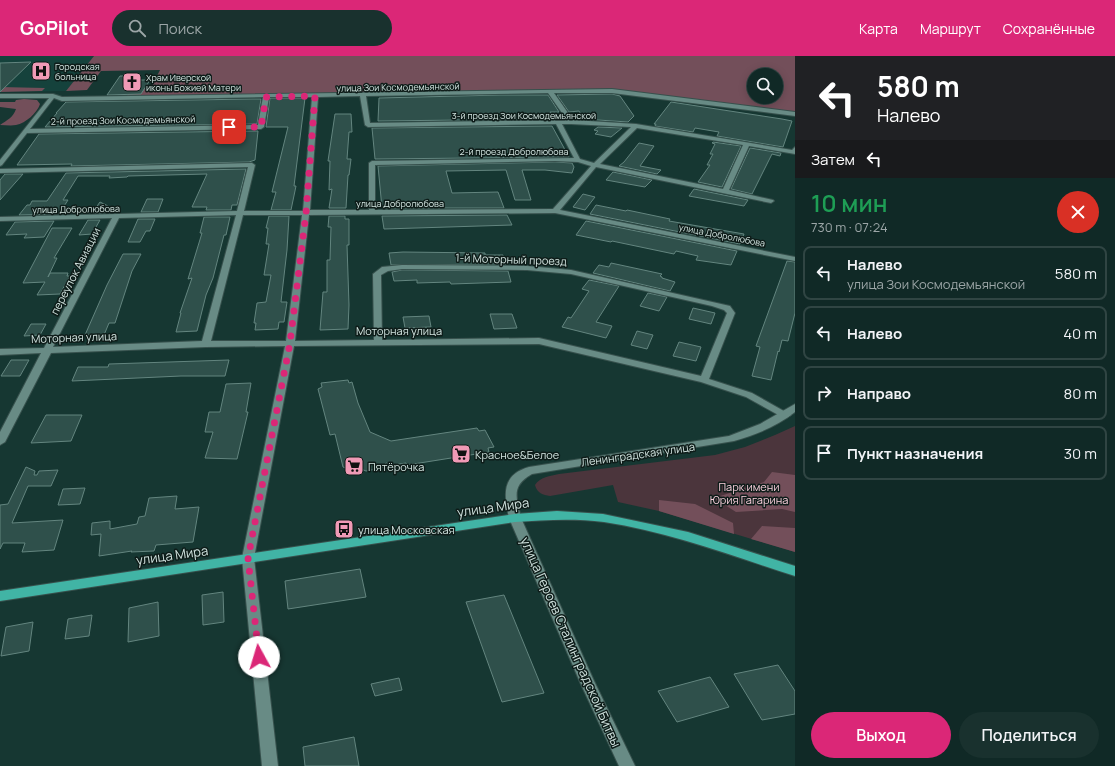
<!DOCTYPE html>
<html lang="ru">
<meta charset="utf-8">
<style>
:root{--surface:#102926;--page:#19312e;--text:#f1f3f6;--muted:#9ca6a7;--line:#304543;--accent:#db2777}
body{margin:0;font-family:Manrope,sans-serif;background:var(--page);color:var(--text);height:100vh;display:flex;flex-direction:column;font-size:15px;white-space:nowrap}
*{box-sizing:border-box;margin:0}
p{font-size:13px;color:var(--muted)}
.icon{flex:none;width:22px;height:22px;fill:none;stroke:currentColor;stroke-width:2;stroke-linecap:round;stroke-linejoin:round}
.map{position:relative;flex:1;overflow:hidden}
.details{display:flex;flex-direction:column;background:var(--surface);width:320px}
.details>*{flex:none}
.banner{background:#202124;color:#fff;overflow:hidden}
.fabs{position:absolute;left:747px;top:12px;display:grid;gap:8px}
.fabs a{display:grid;place-items:center;width:36px;height:36px;border-radius:50%;background:var(--surface);box-shadow:0 2px 10px #0003,0 0 0 1px var(--line);font-size:20px}
.pin{position:absolute;display:grid;place-items:center;width:34px;height:34px;color:#fff;margin:-17px;border-radius:8px;box-shadow:0 2px 6px #0006}
.me{position:absolute;width:44px;margin:-22px;rotate:354deg;stroke-linejoin:round;filter:drop-shadow(0 0 3px #0008)}
.turn{display:flex;align-items:center;gap:14px;height:84px;padding:0 16px;font-size:18px}
.turn .icon{width:52px;height:52px;stroke-width:2.5}
.turn b{display:block;font-size:28px;line-height:34px}
.then{display:flex;align-items:center;height:38px;padding:0 16px;background:#0003;gap:8px;font-size:15px}
.round{display:grid;place-items:center;flex:none;width:42px;height:42px;border-radius:21px;background:var(--page)}
.head{display:flex;align-items:center;justify-content:space-between;height:68px;padding:0 16px}
h1{font-size:24px;font-weight:600;line-height:30px;color:#1e9e55}
.cta{display:flex;gap:8px;margin-top:auto;padding:8px 16px}
.cta a{flex:1;height:46px;border-radius:24px;background:var(--accent);color:#fff;font-size:16px;font-weight:600;line-height:46px;text-align:center}
.cta a+a{background:var(--page);color:var(--text)}
ul{padding:0;list-style:none}
li{display:flex;align-items:center;gap:12px;height:54px;margin:0 8px 6px;padding:0 8px;border:2px solid var(--line);border-radius:8px}
li div{flex:1}
li b{display:block;font-size:15px}
li em{font-style:normal}
header{display:flex;align-items:center;gap:24px;box-sizing:border-box;height:56px;padding:0 20px;background:var(--accent);color:#fff}
header strong{font-size:19px}
nav{display:flex;gap:22px;margin-inline-start:auto;font-size:14px}
.search{width:280px;height:36px;background:var(--page);display:flex;align-items:center;gap:10px;box-sizing:border-box;padding:0 14px;border-radius:22px;color:var(--muted);font-size:15px}
main{display:flex;flex:1;min-height:0}
.map>svg:first-child{display:block}
</style>
<header>
<strong>GoPilot</strong>
<div class="search"><svg class="icon" aria-label="search" viewBox="0 0 24 24"><circle cx="10" cy="10" r="6"/><path d="M15 15l6 6"/></svg>Поиск</div>
<nav><a>Карта</a><a>Маршрут</a><a>Сохранённые</a></nav>
</header>
<main>
<div class="map">
<svg width="795" height="710" viewBox="0 0 795 710">
<rect width="100%" height="100%" fill="#163732"/>
<!-- built -->
<polygon fill="#15423c" points="0,0 94,0 66,35 0,36"/>
<!-- green -->
<path fill="#4b353c" d="M 795,370 L 795,496 L 659,455 L 618,446 L 613,429 L 550,440 C 543,439 537,437 535,429 C 540,421 550,420 559,418 L 715,399 L 745,391 L 775,379 Z"/>
<!-- forest -->
<g fill="#734f5a" fill-rule="evenodd">
<path d="M 94,0 L 795,0 L 795,57 L 621,35 L 127,40 L 131,33 L 151,32 L 160,14 L 101,15 L 87,34 L 66,35 ZM 754,19 L 776,19 L 776,41 L 754,41 Z"/>
<polygon points="0,31 45,32 42,35 0,36"/>
<path d="M 24,43 L 37,44 L 40,48 C 37,57 26,67 16,69 C 11,70 5,69 0,69 C 7,64 13,62 16,53 L 0,51 L 0,46 L 15,46 L 16,44 Z"/>
<polygon points="772,416 795,419 795,456 782,453 736,456 714,442 764,426"/>
<polygon points="659,444 695,448 733,467 734,478 659,455"/>
<polygon points="762,470 795,472 795,496 751,483"/>
</g>
<!-- building -->
<g fill="#2f504b" stroke="#63857f">
<polygon points="31,6 0,36 0,7"/>
<polygon points="120,20 134,20 131,24 150,24 141,38 107,39"/>
<polygon points="612,38 620,40 634,60 628,66 583,63 579,55 569,56 557,39"/>
<polygon points="500,39 548,39 559,56 550,56 551,58 545,59 548,63 378,65 379,42"/>
<polygon points="270,42 305,42 294,130 296,130 291,154 271,154 276,136 272,136 288,71 266,71"/>
<polygon points="253,43 261,43 257,68 45,71 57,57 56,57 66,46"/>
<polygon points="671,46 782,63 792,65 783,91 717,80 719,76 695,72 693,76 655,70 656,68 654,68"/>
<polygon points="335,58 351,58 352,76 349,76 347,103 351,103 349,119 348,119 346,152 329,152 332,133 329,134 330,105 328,105"/>
<polygon points="552,70 569,101 375,103 372,72"/>
<polygon points="598,71 622,72 611,81 595,78 598,75 594,74"/>
<polygon points="258,75 255,104 249,106 71,110 72,108 17,109 39,78"/>
<polygon points="713,86 741,90 722,131 698,126 710,109 707,109 713,98 710,98 715,88 712,87"/>
<polygon points="639,87 654,90 640,110 661,114 657,118 619,110 624,106"/>
<polygon points="750,92 781,97 780,100 772,98 752,138 731,133"/>
<polygon points="555,106 572,107 574,111 572,117 545,114 522,114 531,144 515,144 506,114 446,115 452,137 498,136 504,152 382,152 378,110"/>
<polygon points="246,113 237,149 232,149 231,154 206,154 207,151 192,151 207,118 128,120 127,121 109,122 110,120 78,120 63,144 68,144 59,158 19,159 27,149 30,149 32,145 47,145 66,117"/>
<polygon points="613,116 652,124 645,131 606,124"/>
<polygon points="5,118 23,118 0,144 0,124"/>
<polygon points="694,133 748,144 744,150 689,140"/>
<polygon points="583,138 595,141 585,154 573,151"/>
<polygon points="147,143 163,143 158,156 141,156"/>
<polygon points="100,146 108,150 104,157 92,157"/>
<polygon points="596,149 626,155 627,154 670,163 669,165 744,178 740,188 590,158"/>
<polygon points="507,159 512,169 384,173 382,160"/>
<polygon points="269,160 289,160 287,194 281,246 287,246 284,266 279,266 278,273 255,274 256,267 254,267 257,247 266,246 271,219 264,219 269,188 266,188 268,172 266,172"/>
<polygon points="329,160 345,160 345,163 349,163 349,189 347,189 349,249 348,273 320,274 323,236 327,236 327,204 330,204 331,171 328,171"/>
<polygon points="204,161 230,161 226,179 224,179 213,222 206,239 197,275 176,276 181,257 180,257 192,222 188,223 202,177 200,177"/>
<polygon points="138,163 155,163 150,175 146,175 140,186 128,186"/>
<polygon points="88,164 100,164 92,178 79,179"/>
<polygon points="54,165 44,181 24,182 27,178 6,179 15,166"/>
<polygon points="586,165 737,195 731,209 696,204 698,200 676,195 674,198 612,185 611,186 576,179"/>
<polygon points="52,172 72,172 54,202 57,202 48,221 50,217 68,217 67,220 70,220 60,238 37,239 45,226 23,227"/>
<polygon points="403,196 485,197 485,199 503,199 506,208 391,209 389,197"/>
<polygon points="123,198 141,198 132,215 115,267 109,267 104,279 85,279 107,229"/>
<polygon points="787,205 795,206 795,257 788,285 782,284 779,296 778,295 771,324 752,320 760,291 756,290"/>
<polygon points="611,207 662,218 660,220 662,221 662,222 675,226 670,235 593,217 599,209 609,211"/>
<polygon points="402,214 508,215 511,226 451,228 450,226 417,227 417,224 394,225 392,216"/>
<polygon points="589,224 619,230 596,266 612,270 606,282 562,271 568,261 571,262 589,235 582,233"/>
<polygon points="648,237 667,241 659,255 640,250"/>
<polygon points="693,252 715,257 711,268 689,263"/>
<polygon points="490,258 512,258 517,272 494,273"/>
<polygon points="429,260 431,271 405,272 403,261"/>
<polygon points="31,268 46,268 40,279 24,280"/>
<polygon points="637,275 653,279 647,293 631,289"/>
<polygon points="679,286 701,291 696,305 673,300"/>
<polygon points="11,304 29,304 20,320 1,320"/>
<polygon points="229,304 225,320 181,320 72,325 78,311 108,311 109,308"/>
<polygon points="348,324 349,327 352,326 358,347 370,376 391,385 477,372 479,375 485,374 494,391 488,392 489,396 407,409 406,407 393,409 386,407 382,412 366,415 361,413 357,417 343,411 335,378 330,379 318,333 322,331 321,327"/>
<polygon points="251,327 246,356 248,356 237,403 205,402 213,376 205,376 209,356 220,356 226,328"/>
<polygon points="46,359 82,359 71,385 31,387"/>
<polygon points="26,411 35,415 34,419 37,419 39,415 58,414 51,430 28,430 12,467 63,464 54,494 22,496 25,487 3,487 0,493 0,449 8,448"/>
<polygon points="85,432 80,448 58,449 63,433"/>
<polygon points="177,440 175,453 199,451 193,486 156,489 154,495 131,496 132,495 99,500 101,478 91,479 92,467 110,465 110,473 137,468 139,461 145,460 149,442"/>
<polygon points="360,513 366,541 288,553 285,525"/>
<polygon points="223,536 224,566 203,569 202,539"/>
<polygon points="504,539 544,637 502,646 466,546"/>
<polygon points="158,546 159,580 128,586 129,552"/>
<polygon points="92,559 89,580 65,583 68,563"/>
<polygon points="33,566 29,595 1,600 6,571"/>
<polygon points="778,609 795,635 795,658 762,664 734,618"/>
<polygon points="710,621 729,651 677,666 658,635"/>
<polygon points="399,622 402,634 375,640 371,628"/>
<polygon points="354,681 359,710 305,710 303,691"/>
</g>
<g fill="none" stroke-linecap="round" stroke-linejoin="round">
<!-- minor casing -->
<g stroke="#37514d" stroke-width="2">
<path id="minor" d="M 612,33 L 795,56 L 795,60 L 612,37 L 554,37 L 573,64 L 636,68 L 792,94 L 795,91 L 795,98 L 749,90 L 729,134 L 773,144 L 774,145 L 771,147 L 596,111 L 560,154 L 795,201 L 795,205 L 555,157 L 309,159 L 295,285 L 374,284 L 373,218 L 382,211 L 402,209 L 527,210 L 571,214 L 730,250 L 735,257 L 709,323 L 752,337 L 791,359 L 786,362 L 782,361 L 746,341 L 701,326 L 539,288 L 294,290 L 254,502 L 278,710 L 262,710 L 242,502 L 285,290 L 206,291 L 51,297 L 5,386 L 0,389 L 0,376 L 41,297 L 0,299 L 0,293 L 44,292 L 112,162 L 0,165 L 0,161 L 237,155 L 248,111 L 0,117 L 0,113 L 252,107 L 255,109 L 244,155 L 303,155 L 312,41 L 269,41 L 264,71 L 261,73 L 27,77 L 2,109 L 0,110 L 0,104 L 49,42 L 0,42 L 0,38 L 53,38 L 62,41 ZM 548,37 L 567,64 L 370,67 L 366,40 ZM 360,40 L 365,69 L 368,71 L 556,68 L 574,102 L 372,105 L 369,107 L 369,154 L 310,154 L 318,41 ZM 263,41 L 258,69 L 30,73 L 54,42 L 62,45 ZM 562,68 L 571,68 L 631,71 L 594,107 L 580,103 ZM 637,72 L 743,89 L 723,133 L 600,108 ZM 555,105 L 578,106 L 591,110 L 553,153 L 375,154 L 375,109 ZM 236,159 L 202,285 L 53,291 L 119,162 ZM 243,159 L 302,159 L 286,285 L 211,285 ZM 402,213 L 527,214 L 571,218 L 712,250 L 724,254 L 727,257 L 701,320 L 539,282 L 382,284 L 381,219 L 388,215 Z"/>
</g>
<!-- tertiary casing -->
<g stroke="#37514d" stroke-width="2">
<path id="tertiary" d="M 795,348 L 795,356 C 777,370 756,379 734,385 L 532,418 C 511,430 516,441 521,462 L 594,625 L 635,710 L 619,710 L 580,626 L 509,462 C 504,439 501,419 529,411 L 729,380 L 760,368 Z"/>
</g>
<!-- primary casing -->
<g stroke="#37514d" stroke-width="2">
<path id="primary" d="M 557,455 L 603,458 L 688,476 L 795,510 L 795,520 C 732,500 670,476 604,466 C 574,462 544,464 515,466 L 0,545 L 0,535 L 515,458 Z"/>
</g>
<!-- minor -->
<use href="#minor" fill="#688b85" fill-rule="evenodd"/>
<!-- tertiary -->
<use href="#tertiary" fill="#688b85" fill-rule="evenodd"/>
<!-- primary -->
<use href="#primary" fill="#41b4a5" fill-rule="evenodd"/>
</g>
<g fill="none" stroke-linecap="round" stroke-linejoin="round">
<!-- route -->
<polyline stroke="#db2777" stroke-width="7" stroke-dasharray="0 12.6" points="229,71 261,71 266,41 315,40 306,157 290,287 248,502 259,601"/>
</g>
<!-- icons -->
<defs>
<g id="hospital-square" transform="scale(1)"><rect x="-9" y="-9" width="18" height="18" rx="4" fill="#f09ab6" stroke="#0e1c19"/><path d="M-5-5h3v3.5h4V-5h3V5h-3V1.5h-4V5h-3Z" fill="#111"/></g>
<g id="church-square" transform="scale(1)"><rect x="-9" y="-9" width="18" height="18" rx="4" fill="#f09ab6" stroke="#0e1c19"/><path d="M-1.2-6h2.4v3.5h3.3v2.4h-3.3V6h-2.4V-.1h-3.3v-2.4h3.3Z" fill="#111"/></g>
<g id="supermarket-square" transform="scale(1)"><rect x="-9" y="-9" width="18" height="18" rx="4" fill="#f09ab6" stroke="#0e1c19"/><path d="M-6-5.5h2.5l.6 2H6L4.5 2H-2.5L-4.4-4H-6ZM-1.5 3.2a1.3 1.3 0 1 0 .1 0ZM3 3.2a1.3 1.3 0 1 0 .1 0Z" fill="#111"/></g>
<g id="bus-square" transform="scale(1)"><rect x="-9" y="-9" width="18" height="18" rx="4" fill="#f09ab6" stroke="#0e1c19"/><path d="M-5-6H5V4H4V6H2V4H-2V6H-4V4H-5ZM-3.5-4V0h7V-4ZM-3.5 1.2v1.5H-2V1.2ZM2 1.2v1.5H3.5V1.2Z" fill="#111"/></g>
</defs>
<g fill-rule="evenodd">
<use href="#hospital-square" x="41" y="15"/>
<use href="#church-square" x="132" y="26"/>
<use href="#supermarket-square" x="461" y="398"/>
<use href="#supermarket-square" x="354" y="410"/>
<use href="#bus-square" x="344" y="473"/>
</g>
<g text-anchor="middle" dominant-baseline="central" stroke-width="3" stroke-linejoin="round" paint-order="stroke">
<!-- far-poi labels -->
<g font-size="9" fill="#d2e4e0" stroke="#0e1c19" text-anchor="start">
<text x="55" y="10">Городская<tspan x="55" dy="10">больница</tspan></text>
<text x="146" y="21">Храм Иверской<tspan x="146" dy="10">иконы Божией Матери</tspan></text>
</g>
<!-- far-street labels -->
<g font-size="9" fill="#d2e4e0" stroke="#0e1c19">
<text transform="translate(398 31) rotate(-1)">улица Зои Космодемьянской</text>
<text x="524" y="59">3-й проезд Зои Космодемьянской</text>
<text transform="translate(123 64) rotate(-1)">2-й проезд Зои Космодемьянской</text>
<text x="514" y="95">2-й проезд Добролюбова</text>
<text x="400" y="147">улица Добролюбова</text>
<text transform="translate(76 153) rotate(-1)">улица Добролюбова</text>
<text transform="translate(722 179) rotate(11)">улица Добролюбова</text>
</g>
<!-- street labels -->
<g font-size="11" fill="#d2e4e0" stroke="#0e1c19">
<text transform="translate(511 203) rotate(2)">1-й Моторный проезд</text>
<text transform="translate(75 215) rotate(-63)">переулок Авиации</text>
<text x="399" y="274">Моторная улица</text>
<text transform="translate(74 281) rotate(-2)">Моторная улица</text>
<text transform="translate(638 398) rotate(-8)">Ленинградская улица</text>
</g>
<!-- poi labels -->
<g font-size="11" fill="#d2e4e0" stroke="#0e1c19" text-anchor="start">
<text x="475" y="398">Красное&amp;Белое</text>
<text x="368" y="410">Пятёрочка</text>
<text x="358" y="473">улица Московская</text>
</g>
<!-- park labels -->
<g font-size="11" fill="#f9cfdc" stroke="#0e1c19">
<text x="749" y="430">Парк имени<tspan x="749" dy="13">Юрия Гагарина</tspan></text>
</g>
<!-- near-street labels -->
<g font-size="13" fill="#d2e4e0" stroke="#0e1c19">
<text transform="translate(493 451) rotate(-8)">улица Мира</text>
<text transform="translate(172 499) rotate(-8)">улица Мира</text>
<text transform="translate(571 586) rotate(66)">улица Героев Сталинградской Битвы</text>
</g>
</g>
</svg>
<div class="fabs">
<a><svg class="icon" aria-label="search" viewBox="0 0 24 24"><circle cx="10" cy="10" r="6"/><path d="M15 15l6 6"/></svg></a>
</div>
<div class="pin" style="left:229px;top:71px;background:#d93025"><svg class="icon" aria-label="arrive" viewBox="0 0 24 24"><path d="M6 21V4h12l-3 4 3 4H6"/></svg></div>
<svg class="me" style="left:259px;top:601px" viewBox="-20 -20 40 40"><circle r="19" fill="#fff"/><path d="M0-13L10 11 0 6-10 11z" fill="#db2777"/></svg>
</div>
<section class="details">
<div class="banner">
<div class="turn"><svg class="icon" aria-label="left" viewBox="0 0 24 24"><path d="M17 20v-9H6M10 6l-5 5 5 5"/></svg><div><b>580 m</b>Налево</div></div>
<div class="then">Затем<svg class="icon" aria-label="left" viewBox="0 0 24 24"><path d="M17 20v-9H6M10 6l-5 5 5 5"/></svg></div>
</div>
<div class="head"><div><h1>10 мин</h1><p>730 m · 07:24</p></div><a class="round" style="background:#d93025;color:#fff"><svg class="icon" aria-label="close" viewBox="0 0 24 24"><path d="M6 6l12 12M18 6L6 18"/></svg></a></div>
<ul>
<li><svg class="icon" aria-label="left" viewBox="0 0 24 24"><path d="M17 20v-9H6M10 6l-5 5 5 5"/></svg><div><b>Налево</b><p>улица Зои Космодемьянской</p></div><em>580 m</em></li>
<li><svg class="icon" aria-label="left" viewBox="0 0 24 24"><path d="M17 20v-9H6M10 6l-5 5 5 5"/></svg><div><b>Налево</b></div><em>40 m</em></li>
<li><svg class="icon" aria-label="right" viewBox="0 0 24 24"><path d="M7 20v-9h11M14 6l5 5-5 5"/></svg><div><b>Направо</b></div><em>80 m</em></li>
<li><svg class="icon" aria-label="arrive" viewBox="0 0 24 24"><path d="M6 21V4h12l-3 4 3 4H6"/></svg><div><b>Пункт назначения</b></div><em>30 m</em></li>
</ul>
<div class="cta"><a>Выход</a><a>Поделиться</a></div>
</section>
</main>
